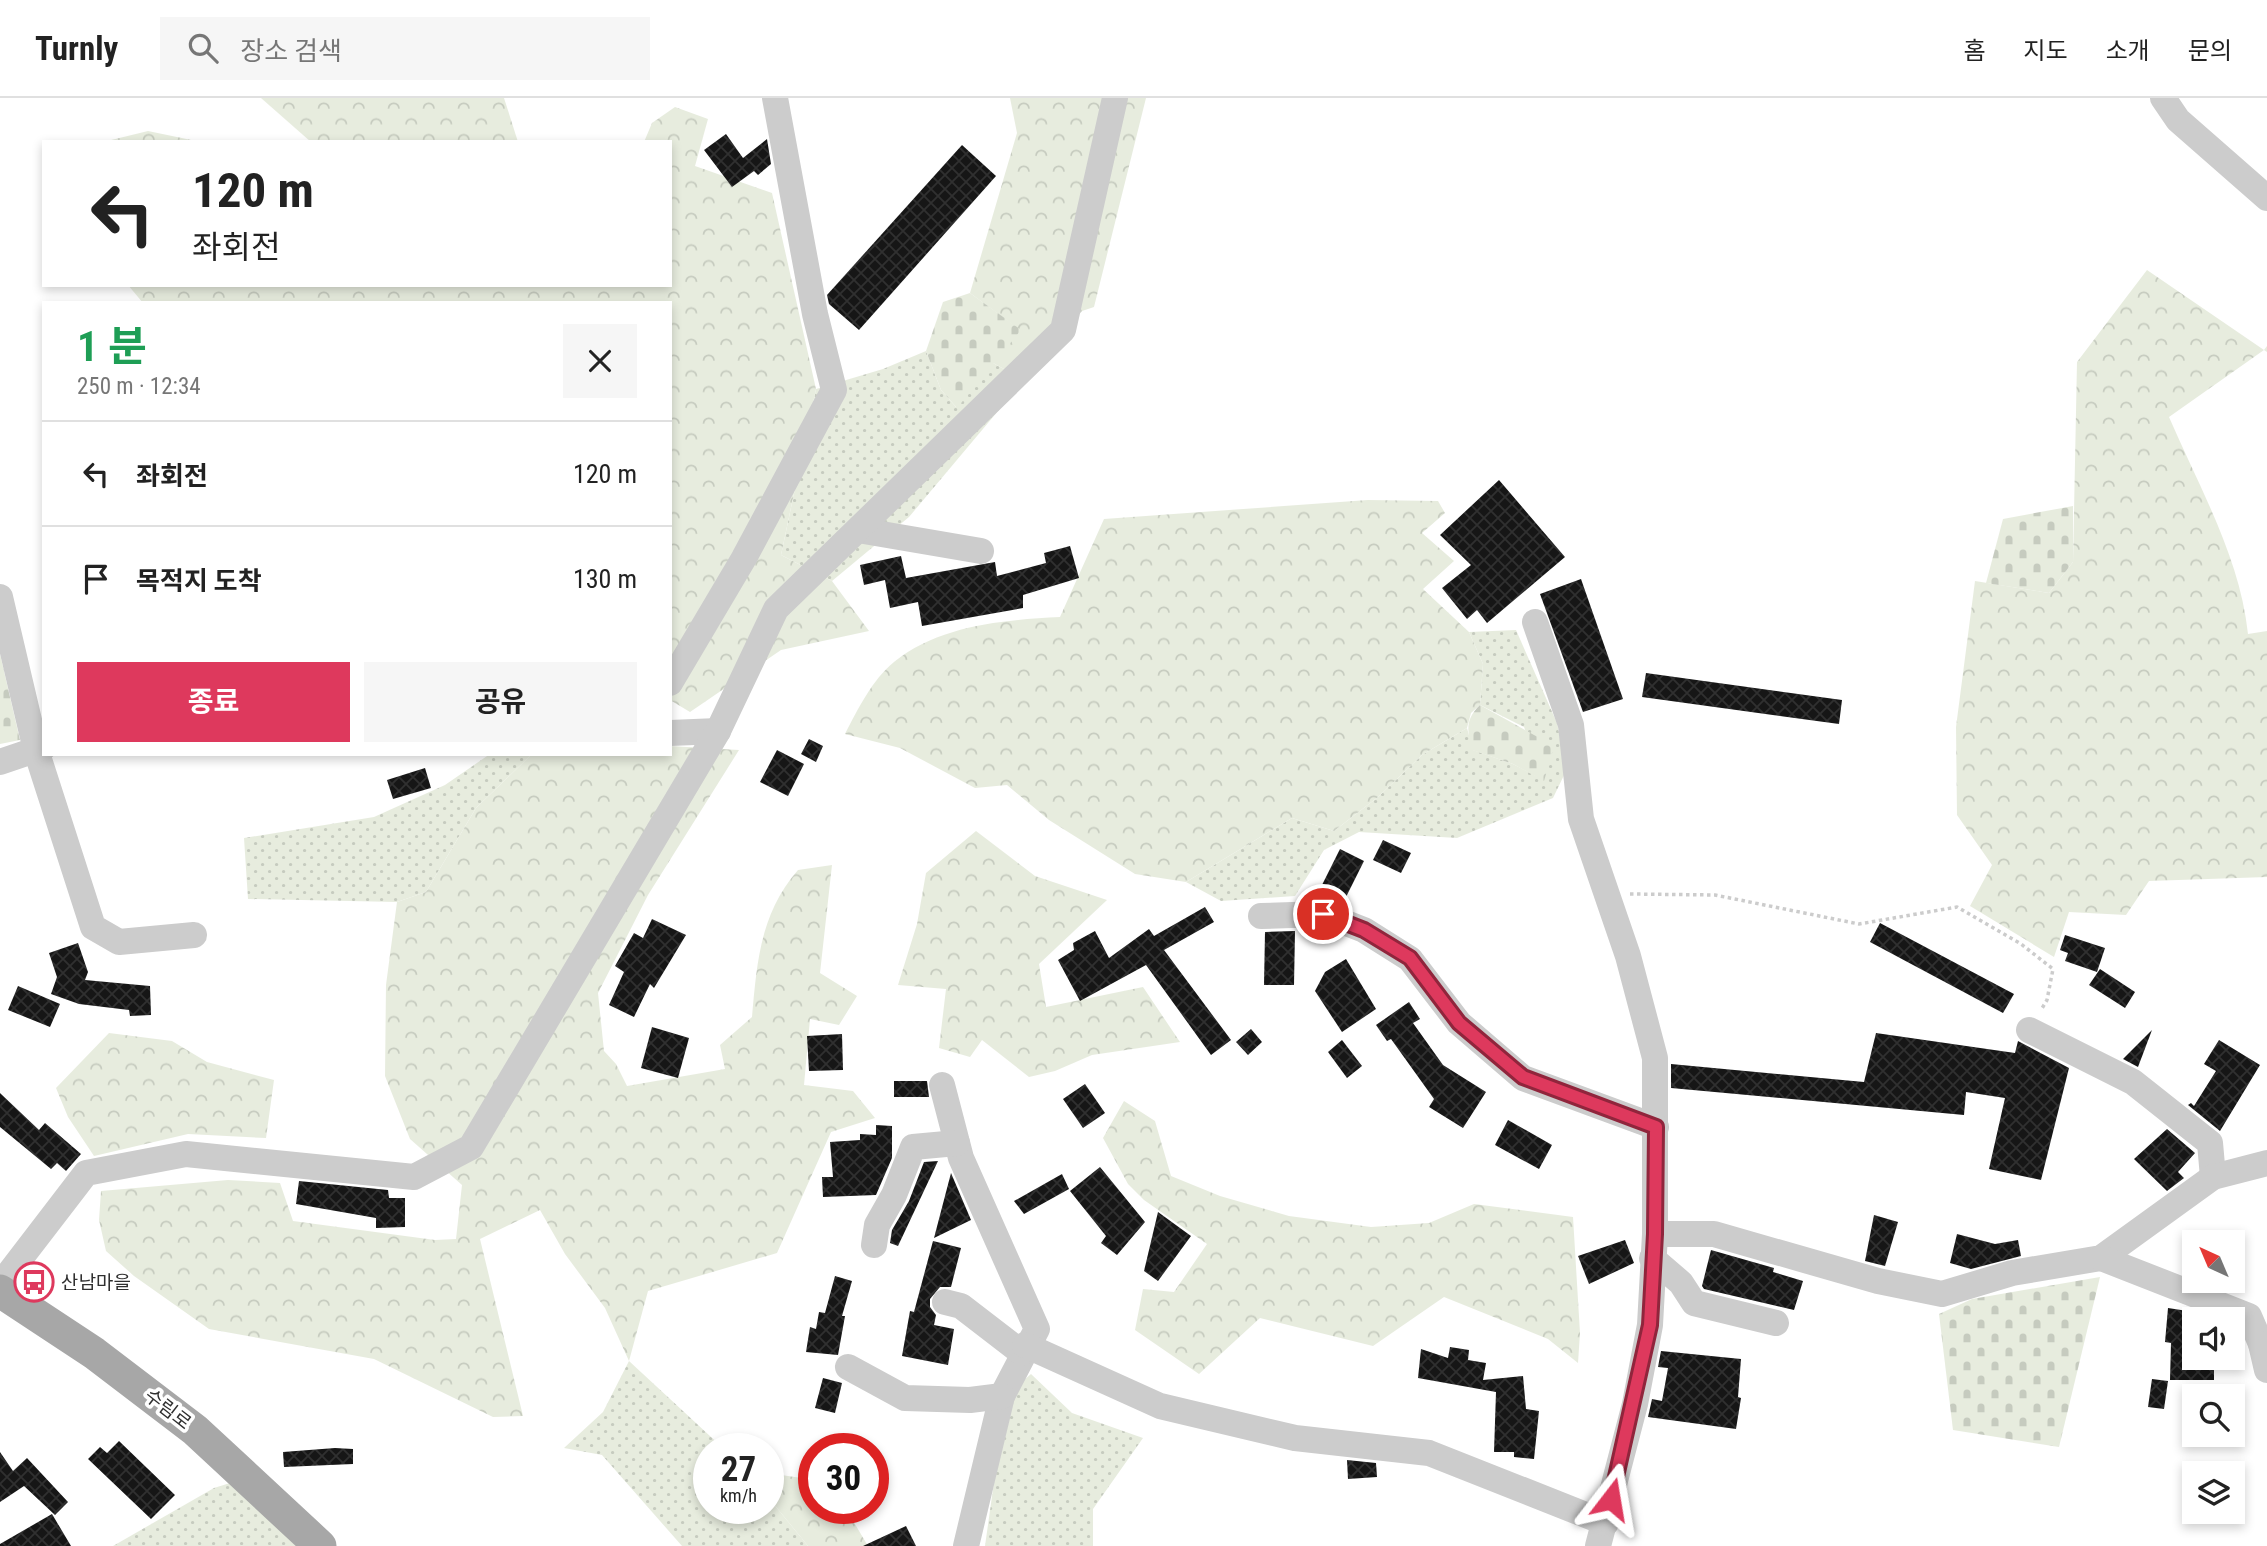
<!DOCTYPE html>
<html lang="ko">
<meta charset="utf-8">
<style>
:root{--surface:#fff;--page:#f6f6f6;--text:#222;--muted:#767676;--line:#e0e0e0;--accent:#de395d}
body{margin:0;font-family:"Roboto Condensed","Noto Sans KR",sans-serif;background:var(--page);color:var(--text);height:100vh;display:flex;flex-direction:column;font-size:26px;white-space:nowrap}
*{box-sizing:border-box;margin:0}
p{font-size:23px;color:var(--muted)}
.icon{flex:none;width:38px;height:38px;fill:none;stroke:currentColor;stroke-width:2;stroke-linecap:round;stroke-linejoin:round}
.map{position:relative;flex:1;overflow:hidden}
.drawer{position:absolute;left:42px;top:203px;width:630px;height:455px;display:flex;flex-direction:column;background:var(--surface);border-radius:0px;box-shadow:0 4px 10px #0003}
.drawer>*{flex:none}
.top-card{position:absolute;left:42px;top:42px;width:630px;height:147px;border-radius:0px;box-shadow:0 4px 10px #0003;background:#fff;color:var(--text);overflow:hidden}
.needle{width:46px;rotate:316deg}
.buttons{position:absolute;left:2182px;top:1132px;display:grid;gap:14px}
.buttons a{display:grid;place-items:center;width:63px;height:63px;border-radius:0px;background:var(--surface);box-shadow:0 4px 10px #0003;font-size:35px}
.speed{position:absolute;left:693px;top:1335px;display:flex;gap:14px;font-size:35px;font-weight:700;text-align:center}
.speed>*{display:grid;place-content:center;width:91px;height:91px;border-radius:50%;background:var(--surface);box-shadow:0 4px 10px #0003;line-height:1}
.speed small{font-size:18px;font-weight:400}
.speed .limit{border:10px solid #d22;background:#fff;color:#111}
.pin{position:absolute;display:grid;place-items:center;width:60px;height:60px;color:#fff;margin:-30px;border:4px solid #fff;border-radius:50%;box-shadow:0 2px 7px #0007}
.me{position:absolute;width:77px;margin:-38px;rotate:14deg;stroke-linejoin:round;filter:drop-shadow(0 0 5px #0008)}
.turn{display:flex;align-items:center;gap:24px;height:147px;padding:0 35px;font-size:32px}
.turn .icon{width:91px;height:91px;stroke-width:2.5}
.turn b{display:block;font-size:49px;line-height:60px}
.round{display:grid;place-items:center;flex:none;width:74px;height:74px;border-radius:0px;background:var(--page)}
.summary{display:flex;align-items:center;justify-content:space-between;height:119px;padding:0 35px}
h1{font-size:42px;font-weight:700;line-height:52px;color:#1e9e55}
.action{display:flex;gap:14px;margin-top:auto;padding:14px 35px}
.action a{flex:1;height:80px;border-radius:0px;background:var(--accent);color:#fff;font-size:28px;font-weight:700;line-height:80px;text-align:center}
.action a+a{background:var(--page);color:var(--text)}
ul{padding:0;list-style:none}
li{display:flex;align-items:center;gap:21px;height:105px;padding:0 35px;border-top:2px solid var(--line)}
li div{flex:1}
li b{display:block;font-size:26px}
li em{font-style:normal}
header{display:flex;align-items:center;gap:42px;box-sizing:border-box;height:98px;padding:0 35px;background:var(--surface);border-bottom:2px solid var(--line)}
header strong{font-size:33px}
nav{display:flex;gap:38px;margin-inline-start:auto;font-size:24px}
.search{width:490px;height:63px;background:var(--page);display:flex;align-items:center;gap:18px;box-sizing:border-box;padding:0 24px;border-radius:0px;color:var(--muted);font-size:26px}
.map>svg:first-child{display:block}
</style>
<header>
<strong>Turnly</strong>
<div class="search"><svg class="icon" aria-label="search" viewBox="0 0 24 24"><circle cx="10" cy="10" r="6"/><path d="M15 15l6 6"/></svg>장소 검색</div>
<nav><a>홈</a><a>지도</a><a>소개</a><a>문의</a></nav>
</header>
<div class="map">
<svg width="2267" height="1448" viewBox="0 0 2267 1448">
<defs>
<pattern id="green-dots" width="8" height="8" patternUnits="userSpaceOnUse" patternTransform="scale(1.75)"><rect width="8" height="8" fill="#e7ecde"/><path d="M2 2h.1M6 6h.1" fill="none" stroke="#c6cbbf" stroke-width="1.8" stroke-linecap="round"/></pattern>
<pattern id="forest-crowns" width="20" height="18" patternUnits="userSpaceOnUse" patternTransform="scale(1.75)"><rect width="20" height="18" fill="#e7ecde"/><path d="M2 6a3 3 0 1 1 6 0M12 15a3 3 0 1 1 6 0" fill="none" stroke="#c6cbbf"/></pattern>
<pattern id="cemetery-stones" width="16" height="16" patternUnits="userSpaceOnUse" patternTransform="scale(1.75)"><rect width="16" height="16" fill="#e7ecde"/><path d="M2 7V4a2 2 0 0 1 4 0v3zM10 15v-3a2 2 0 0 1 4 0v3z" fill="#c6cbbf"/></pattern>
<pattern id="building-cross-hatch" width="8" height="8" patternUnits="userSpaceOnUse" patternTransform="scale(1.75)"><rect width="8" height="8" fill="#161616"/><path d="M0 0l8 8M0 8l8-8" fill="none" stroke="#303030"/></pattern>
</defs>
<rect width="100%" height="100%" fill="#fff"/>
<!-- green -->
<g fill="url(#green-dots)">
<polygon points="926,253 941,292 956,309 993,265 1024,282 909,419 832,483 781,457 816,291 883,271"/>
<polygon points="1516,532 1557,625 1567,671 1553,700 1457,740 1359,734 1324,752 1295,798 1221,803 1186,784 1292,720 1334,733 1378,699 1422,657 1467,630 1473,652 1513,666 1544,682 1524,629 1480,607 1483,566 1469,534"/>
<polygon points="490,656 532,656 476,710 426,794 397,804 248,801 244,740 374,719 445,687"/>
<polygon points="629,1263 724,1351 709,1351 709,1410 768,1410 768,1399 808,1448 682,1448 602,1357 564,1350 603,1314"/>
<polygon points="1031,1276 1072,1315 1143,1340 1093,1411 1093,1448 985,1448 994,1384 1017,1288"/>
<polygon points="230,1385 298,1448 113,1448 214,1390"/>
</g>
<!-- forest -->
<g fill="url(#forest-crowns)">
<polygon points="261,0 504,0 518,44 311,44"/>
<polygon points="1010,0 1146,0 1094,209 1082,213 1024,282 993,265 1020,232 970,195 1017,35"/>
<polygon points="675,9 708,21 695,68 772,95 816,291 781,457 832,483 869,533 781,552 690,614 670,602 670,205 143,205 128,187 670,187 670,44 644,44 652,25"/>
<polygon points="148,33 201,44 103,44"/>
<path d="M 2147,172 L 2264,252 L 2267,248 L 2267,254 L 2264,252 L 2169,319 C 2199,389 2240,459 2248,536 L 2267,533 L 2267,779 L 2149,783 L 2126,817 L 2069,814 L 2054,859 L 1970,808 L 1992,767 L 1957,717 L 1956,629 L 1975,483 L 2049,495 L 2073,464 L 2077,264 Z"/>
<path d="M 1368,402 L 1438,403 L 1445,415 L 1422,435 L 1454,463 L 1423,491 L 1469,534 L 1483,566 L 1480,607 L 1471,615 L 1467,630 L 1422,657 L 1378,699 L 1334,733 L 1292,720 L 1186,784 L 1135,776 L 1049,722 L 1007,687 L 975,690 L 900,650 L 845,636 C 858,611 872,582 894,564 C 940,527 1003,522 1060,519 L 1104,421 Z"/>
<path d="M 670,648 L 739,652 L 648,797 L 598,895 L 604,953 L 616,966 L 627,988 L 725,971 L 720,947 L 752,919 C 757,864 760,816 798,772 L 832,767 L 820,875 L 857,898 L 839,927 L 810,921 L 804,987 L 853,993 L 875,1020 L 831,1034 L 777,1155 L 648,1193 L 629,1263 L 605,1210 L 565,1156 L 540,1112 L 480,1141 L 523,1318 L 493,1319 L 374,1261 L 209,1231 L 134,1178 L 106,1153 L 99,1122 L 101,1093 L 228,1082 L 280,1085 L 293,1123 L 435,1142 L 456,1141 L 462,1087 L 410,1041 L 385,978 L 386,887 L 397,804 L 426,794 L 476,710 L 532,656 L 670,656 Z"/>
<polygon points="976,733 1035,778 1107,802 1039,866 1046,909 1143,889 1180,944 1092,957 1055,973 1029,979 982,942 970,959 939,950 946,891 898,887 917,826 926,775"/>
<polygon points="109,935 172,943 207,964 274,982 266,1040 188,1036 94,1058 68,1019 56,990"/>
<polygon points="1124,1003 1155,1023 1171,1078 1220,1098 1289,1118 1371,1129 1429,1125 1474,1106 1573,1119 1580,1235 1578,1265 1548,1241 1444,1199 1373,1248 1260,1220 1199,1276 1135,1232 1143,1191 1174,1194 1207,1146 1144,1102 1128,1086 1103,1040"/>
<polygon points="814,1370 814,1410 846,1411 868,1448 808,1448 768,1399 768,1375 808,1381"/>
</g>
<!-- cemetery -->
<g fill="url(#cemetery-stones)">
<polygon points="970,195 1021,232 957,310 941,292 926,253 943,204"/>
<polygon points="2073,408 2073,464 2049,495 1986,485 2003,421"/>
<polygon points="0,556 20,642 0,646"/>
<path d="M 1480,607 L 1554,648 L 1544,683 L 1513,666 L 1472,652 C 1467,633 1465,621 1480,607 Z"/>
<polygon points="2100,1179 2059,1349 1953,1332 1939,1216 1972,1201"/>
</g>
<!-- building -->
<g fill="url(#building-cross-hatch)">
<polygon points="726,36 743,60 767,41 771,66 758,77 754,73 732,89 704,52"/>
<polygon points="962,47 996,78 859,232 829,206 827,197"/>
<polygon points="1499,382 1565,459 1487,525 1477,512 1467,521 1442,490 1471,467 1440,437"/>
<polygon points="1070,448 1079,480 1023,497 1023,510 922,528 918,504 890,510 885,482 864,487 860,467 901,458 906,480 995,464 997,478 1046,465 1044,455"/>
<polygon points="1581,481 1623,601 1583,614 1540,496"/>
<polygon points="1646,575 1842,602 1839,626 1642,599"/>
<polygon points="809,641 823,648 816,664 801,656"/>
<polygon points="777,652 804,666 788,698 760,684"/>
<polygon points="425,670 431,690 393,701 387,682"/>
<polygon points="1383,742 1411,755 1401,775 1373,762"/>
<polygon points="1340,751 1364,763 1344,803 1320,791"/>
<polygon points="1205,809 1214,824 1164,852 1231,942 1211,957 1146,867 1080,903 1058,862 1074,852 1073,845 1095,833 1109,860 1149,831 1154,838"/>
<polygon points="652,821 686,837 654,890 650,886 634,919 609,907 624,874 615,868 634,835 643,840"/>
<polygon points="1880,825 2014,896 2003,915 1870,844"/>
<polygon points="1295,833 1294,887 1264,887 1265,834"/>
<polygon points="2065,837 2105,850 2097,874 2065,863 2068,855 2060,852"/>
<polygon points="78,845 88,874 85,882 150,888 151,917 130,918 129,912 79,906 51,896 57,879 49,855"/>
<polygon points="1346,861 1376,911 1342,934 1315,893 1325,874"/>
<polygon points="2100,871 2135,894 2125,910 2089,887"/>
<polygon points="18,888 60,906 50,929 8,912"/>
<polygon points="1409,904 1420,921 1413,925 1443,967 1486,994 1463,1030 1429,1009 1434,1001 1391,941 1387,943 1376,927"/>
<polygon points="652,929 689,940 678,980 641,970"/>
<polygon points="1251,931 1262,944 1248,957 1236,944"/>
<polygon points="2152,932 2138,969 2123,961"/>
<polygon points="1876,935 2015,955 2018,943 2069,970 2041,1082 1989,1071 2005,1000 1966,994 1964,1017 1671,990 1671,966 1864,984"/>
<polygon points="842,936 843,972 809,973 807,938"/>
<polygon points="1342,942 1362,968 1347,980 1328,954"/>
<polygon points="2219,942 2260,967 2220,1033 2188,1007 2191,1005 2194,1008 2216,973 2204,966"/>
<polygon points="894,983 927,983 929,999 894,999"/>
<polygon points="1085,986 1105,1015 1083,1030 1063,1001"/>
<polygon points="0,995 39,1032 45,1025 81,1056 66,1073 57,1065 51,1071 0,1029"/>
<polygon points="1508,1022 1552,1047 1539,1071 1495,1047"/>
<polygon points="876,1027 892,1028 892,1060 876,1097 823,1099 822,1079 833,1079 830,1044 860,1042 860,1036 876,1037"/>
<polygon points="2167,1031 2195,1055 2178,1074 2184,1080 2167,1093 2134,1061"/>
<polygon points="938,1063 898,1148 890,1145 892,1132 909,1103 924,1064"/>
<polygon points="1100,1069 1145,1124 1117,1157 1101,1145 1106,1138 1070,1093"/>
<polygon points="951,1075 971,1122 934,1140"/>
<polygon points="1062,1076 1069,1091 1024,1116 1014,1103"/>
<polygon points="299,1083 388,1092 389,1100 405,1100 405,1129 376,1130 376,1120 296,1106"/>
<polygon points="1158,1114 1191,1138 1158,1183 1144,1173"/>
<polygon points="1874,1117 1898,1124 1885,1168 1865,1163"/>
<polygon points="1957,1136 1995,1146 2018,1142 2021,1158 1971,1171 1950,1165"/>
<polygon points="1625,1142 1634,1165 1589,1186 1578,1158"/>
<polygon points="933,1143 961,1150 951,1189 940,1189 930,1201 930,1209 936,1217 934,1227 954,1231 948,1267 902,1258 910,1213 914,1214"/>
<polygon points="1711,1152 1774,1170 1773,1174 1803,1183 1794,1212 1704,1191 1702,1188"/>
<polygon points="835,1178 852,1183 842,1218 845,1218 838,1257 806,1254 810,1229 816,1231 819,1214 825,1215"/>
<polygon points="2168,1210 2194,1214 2194,1260 2214,1260 2214,1282 2170,1282 2171,1245 2165,1244"/>
<polygon points="1450,1249 1469,1252 1468,1262 1486,1265 1483,1282 1523,1278 1526,1311 1539,1313 1534,1361 1514,1359 1514,1354 1494,1354 1496,1294 1418,1280 1421,1251 1448,1260"/>
<polygon points="1661,1253 1741,1261 1738,1299 1741,1300 1736,1331 1648,1319 1652,1301 1662,1303 1668,1270 1658,1269"/>
<polygon points="823,1280 842,1285 835,1315 815,1310"/>
<polygon points="2152,1281 2168,1283 2164,1311 2148,1309"/>
<polygon points="119,1343 175,1397 151,1421 88,1361 100,1349 107,1355"/>
<polygon points="335,1350 353,1351 353,1366 284,1369 283,1354"/>
<polygon points="0,1354 13,1373 27,1360 68,1404 55,1417 24,1388 0,1404"/>
<polygon points="1347,1362 1376,1365 1377,1379 1348,1381"/>
<polygon points="52,1416 71,1448 0,1448 0,1446"/>
<polygon points="906,1428 916,1448 863,1448"/>
</g>
<g fill="none" stroke-linecap="round" stroke-linejoin="round">
<!-- path -->
<polyline stroke="#ccc" stroke-width="3.5" stroke-dasharray="3.5 3.5" stroke-linecap="butt" points="1630,796 1715,797 1859,826 1957,809 2021,846 2053,871 2047,902 2041,912"/>
<!-- minor -->
<g stroke="#ccc" stroke-width="26">
<polyline points="2163,0 2178,22 2267,100"/>
<polyline points="858,432 981,453"/>
<polyline points="0,499 36,652 93,829 119,844 194,837"/>
<polyline points="1535,524 1571,627 1581,721 1628,858 1655,960 1655,1136 1650,1227 1635,1306 1598,1448"/>
<polyline points="670,585 744,460 834,292 815,216 775,0"/>
<polyline points="670,635 718,633"/>
<polyline points="0,664 44,649"/>
<polyline points="1261,818 1323,816 1364,832 1410,861 1459,925 1523,980 1656,1029"/>
<polyline points="2029,932 2133,984 2210,1045 2213,1079"/>
<polyline points="942,987 961,1060 1037,1231 1002,1298 966,1448"/>
<polyline points="1655,1136 1714,1136 1878,1183 1942,1196 2012,1175 2101,1160 2213,1079 2267,1065"/>
<polyline points="874,1147 877,1127 894,1097 913,1049 957,1045"/>
<polyline points="1652,1160 1681,1185 1694,1205 1776,1225"/>
<polyline points="2101,1160 2249,1218 2261,1246 2267,1244"/>
<polyline points="0,1187 86,1075 186,1056 414,1079 471,1049 718,633 776,511 1063,232 1115,0"/>
<polyline points="945,1204 961,1208 1022,1255"/>
<polyline points="2261,1246 2267,1272"/>
<polyline points="1025,1247 1160,1308 1295,1340 1429,1355 1606,1425"/>
<polyline points="848,1269 905,1300 970,1302 1002,1298"/>
</g>
<!-- major -->
<polyline stroke="#a7a7a7" stroke-width="33" points="0,1193 94,1255 195,1332 320,1448"/>
</g>
<g fill="none" stroke-linecap="round" stroke-linejoin="round">
<!-- route casing -->
<g stroke="#90253c" stroke-width="18">
<polyline id="route" points="1323,816 1364,832 1410,860 1459,925 1523,979 1656,1029 1655,1136 1650,1227 1611,1401"/>
</g>
<!-- route -->
<use href="#route" stroke="#de395d" stroke-width="12"/>
</g>
<!-- icons -->
<defs>
<g id="bus-ring" transform="scale(2.0125)"><circle r="9.5" fill="#fff" stroke="#de395d" stroke-width="1.5"/><path d="M-5-6H5V4H4V6H2V4H-2V6H-4V4H-5ZM-3.5-4V0h7V-4ZM-3.5 1.2v1.5H-2V1.2ZM2 1.2v1.5H3.5V1.2Z" fill="#de395d"/></g>
</defs>
<g fill-rule="evenodd">
<use href="#bus-ring" x="34" y="1184"/>
</g>
<g text-anchor="middle" dominant-baseline="central" stroke-width="7" stroke-linejoin="round" paint-order="stroke">
<!-- poi labels -->
<g font-size="19" fill="#2f2f2f" stroke="#fff" text-anchor="start">
<text x="61" y="1184">산남마을</text>
</g>
<!-- street labels -->
<g font-size="19" fill="#2f2f2f" stroke="#fff">
<text transform="translate(168 1311) rotate(38)">수림로</text>
</g>
</g>
</svg>
<div class="buttons">
<a><svg class="needle" viewBox="-14 -14 28 28"><path d="M0-13l5 13h-10z" fill="#e53935"/><path d="M0 13l5-13h-10z" fill="#767676"/></svg></a>
<a><svg class="icon" aria-label="sound" viewBox="0 0 24 24"><path d="M4 9h4l5-4v14l-5-4H4zM17 9q2 3 0 6"/></svg></a>
<a><svg class="icon" aria-label="search" viewBox="0 0 24 24"><circle cx="10" cy="10" r="6"/><path d="M15 15l6 6"/></svg></a>
<a><svg class="icon" aria-label="layers" viewBox="0 0 24 24"><path d="M12 4l9 5-9 5-9-5zM3 14l9 5 9-5"/></svg></a>
</div>
<div class="speed"><div>27<small>km/h</small></div><div class="limit">30</div></div>
<div class="pin" style="left:1323px;top:816px;background:#d93025"><svg class="icon" aria-label="arrive" viewBox="0 0 24 24"><path d="M6 21V4h12l-3 4 3 4H6"/></svg></div>
<svg class="me" style="left:1611px;top:1401px" viewBox="-20 -20 40 40"><path d="M0-17L14 15 0 8-14 15z" fill="#de395d" stroke="#fff" stroke-width="4"/></svg>
<div class="top-card">
<div class="turn"><svg class="icon" aria-label="left" viewBox="0 0 24 24"><path d="M17 20v-9H6M10 6l-5 5 5 5"/></svg><div><b>120 m</b>좌회전</div></div>
</div>
<section class="drawer">
<div class="summary"><div><h1>1 분</h1><p>250 m · 12:34</p></div><a class="round"><svg class="icon" aria-label="close" viewBox="0 0 24 24"><path d="M6 6l12 12M18 6L6 18"/></svg></a></div>
<ul>
<li><svg class="icon" aria-label="left" viewBox="0 0 24 24"><path d="M17 20v-9H6M10 6l-5 5 5 5"/></svg><div><b>좌회전</b></div><em>120 m</em></li>
<li><svg class="icon" aria-label="arrive" viewBox="0 0 24 24"><path d="M6 21V4h12l-3 4 3 4H6"/></svg><div><b>목적지 도착</b></div><em>130 m</em></li>
</ul>
<div class="action"><a>종료</a><a>공유</a></div>
</section>
</div>
